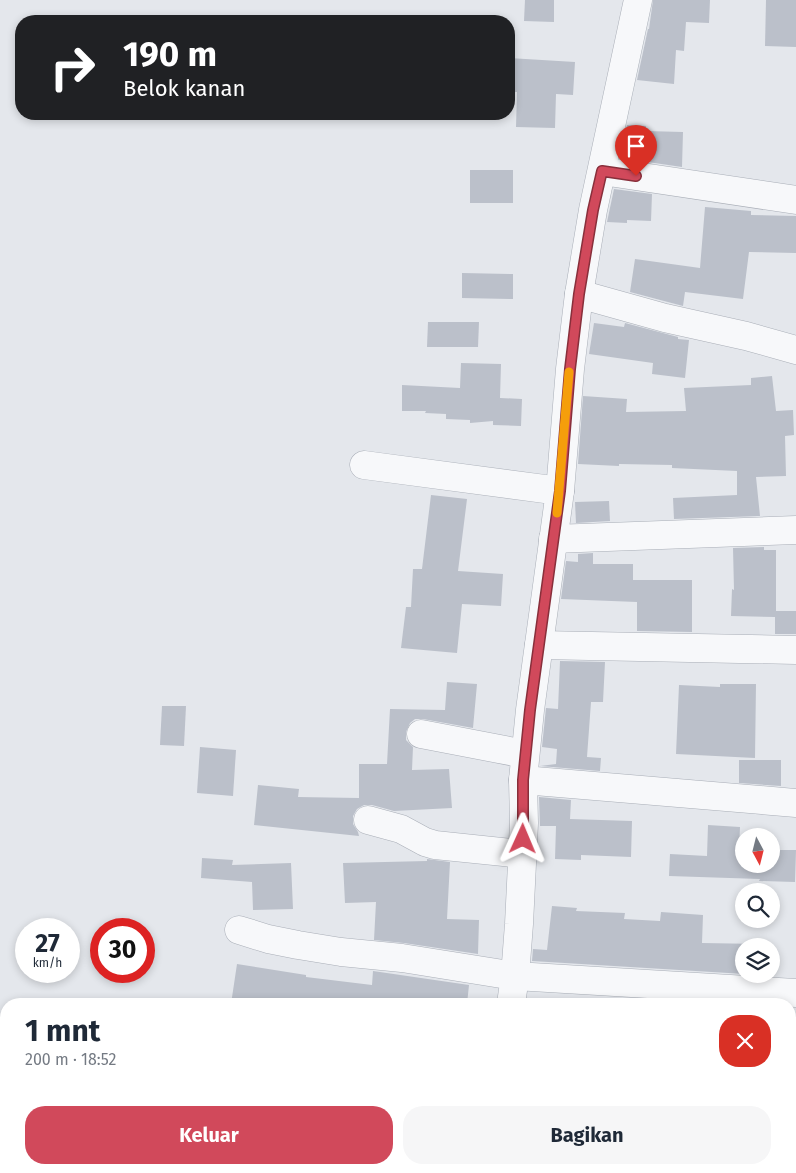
<!DOCTYPE html>
<html lang="id">
<meta charset="utf-8">
<style>
:root{--surface:#fff;--page:#f6f6f7;--text:#1f2937;--muted:#747a83;--accent:#d1495b}
body{margin:0;font-family:"Fira Sans",sans-serif;background:var(--page);color:var(--text);height:100vh;display:flex;flex-direction:column;font-size:19px;white-space:nowrap}
*{box-sizing:border-box;margin:0}
p{font-size:16px;color:var(--muted)}
.icon{flex:none;width:28px;height:28px;fill:none;stroke:currentColor;stroke-width:2;stroke-linecap:round;stroke-linejoin:round}
.map{position:relative;flex:1;overflow:hidden}
.sheet{position:absolute;left:0px;top:998px;width:796px;height:176px;display:flex;flex-direction:column;background:var(--surface);border-radius:20px 20px 0 0;box-shadow:0 2px 8px #0003}
.sheet>*{flex:none}
.top-card{position:absolute;left:15px;top:15px;width:500px;height:105px;border-radius:20px;box-shadow:0 2px 8px #0003;background:#202124;color:#fff;overflow:hidden}
.needle{width:32px;rotate:173deg}
.fabs{position:absolute;left:735px;top:828px;display:grid;gap:10px}
.fabs a{display:grid;place-items:center;width:45px;height:45px;border-radius:50%;background:var(--surface);box-shadow:0 2px 8px #0003;font-size:25px}
.speed{position:absolute;left:15px;top:918px;display:flex;gap:10px;font-size:25px;font-weight:700;text-align:center}
.speed>*{display:grid;place-content:center;width:65px;height:65px;border-radius:50%;background:var(--surface);box-shadow:0 2px 8px #0003;line-height:1}
.speed small{font-size:12px;font-weight:400}
.speed .limit{border:8px solid #d22;background:#fff;color:#111}
.pin{position:absolute;display:grid;place-items:center;width:42px;height:42px;color:#fff;margin:-51px -21px;border-radius:50% 50% 50% 0;rotate:-45deg;box-shadow:0 0 5px #0007}
.pin .icon{rotate:45deg}
.me{position:absolute;width:55px;margin:-28px;rotate:1deg;stroke-linejoin:round;filter:drop-shadow(0 0 4px #0008)}
.turn{display:flex;align-items:center;gap:18px;height:105px;padding:0 25px;font-size:22px}
.turn .icon{width:65px;height:65px;stroke-width:2.5}
.turn b{display:block;font-size:35px;line-height:42px}
.round{display:grid;place-items:center;flex:none;width:52px;height:52px;border-radius:20px;background:var(--page)}
.overview{display:flex;align-items:center;justify-content:space-between;height:85px;padding:0 25px}
h1{font-size:30px;font-weight:700;line-height:38px}
.action{display:flex;gap:10px;margin-top:auto;padding:10px 25px}
.action a{flex:1;height:58px;border-radius:20px;background:var(--accent);color:#fff;font-size:20px;font-weight:700;line-height:58px;text-align:center}
.action a+a{background:var(--page);color:var(--text)}
.map>svg:first-child{display:block}
</style>
<div class="map">
<svg width="796" height="1173" viewBox="0 0 796 1173">
<rect width="100%" height="100%" fill="#e4e7ec"/>
<!-- building -->
<g fill="#bbc0ca">
<polygon points="525,0 554,0 554,22 524,21"/>
<polygon points="653,0 710,0 709,23 686,22 684,51 676,50 674,84 637,80 648,29 649,29"/>
<polygon points="766,0 796,0 796,47 765,46"/>
<polygon points="509,58 575,62 573,95 556,94 555,128 516,127 517,92 509,92"/>
<polygon points="627,125 646,126 646,131 683,132 682,167 620,158"/>
<rect x="470" y="170" width="43" height="33"/>
<polygon points="614,189 652,194 651,221 627,220 627,223 607,222"/>
<polygon points="705,207 751,211 751,215 796,216 796,253 749,252 743,299 685,292 683,306 630,292 635,259 700,268"/>
<polygon points="462,273 513,274 513,299 462,298"/>
<polygon points="428,322 479,322 478,347 427,347"/>
<polygon points="594,323 624,327 625,323 678,337 678,339 689,340 685,378 652,374 653,363 589,354"/>
<polygon points="461,363 501,364 500,398 522,399 521,426 493,425 493,421 470,423 470,420 446,419 446,414 425,413 426,411 402,411 402,385 460,388"/>
<polygon points="772,376 776,411 793,410 794,435 785,436 786,476 756,477 760,516 674,519 673,498 737,495 737,471 672,468 672,465 619,464 619,466 578,464 583,396 627,399 626,412 686,411 684,388 751,385 751,378"/>
<polygon points="431,495 467,499 458,571 503,574 501,606 462,604 457,653 401,648 406,607 411,607 413,569 422,569"/>
<polygon points="609,501 610,521 576,523 575,502"/>
<polygon points="764,547 764,550 776,550 776,611 796,611 796,634 775,634 775,617 731,616 732,589 734,590 733,548"/>
<polygon points="593,553 593,564 633,564 633,580 692,580 692,632 637,631 637,602 561,599 566,561 578,562 578,554"/>
<polygon points="560,661 605,662 603,702 591,702 587,757 601,758 600,771 540,766 556,764 557,749 542,747 546,708 558,709"/>
<polygon points="447,682 477,684 473,728 423,719 415,719 410,723 406,732 406,740 413,747 412,770 449,769 452,808 394,811 372,805 364,805 357,809 353,816 353,824 358,832 359,836 254,825 258,785 299,789 298,797 359,798 359,764 387,764 390,709 445,710"/>
<polygon points="720,684 756,684 755,758 676,754 679,685 720,687"/>
<polygon points="162,706 186,706 184,746 160,745"/>
<polygon points="200,747 236,750 233,796 197,793"/>
<polygon points="739,760 781,760 781,786 739,783"/>
<polygon points="539,797 571,800 570,819 632,821 631,857 581,855 581,860 555,859 556,826 540,826"/>
<polygon points="708,825 740,827 739,848 744,848 744,864 771,864 771,850 796,850 795,882 759,881 760,879 669,876 670,854 707,856"/>
<polygon points="202,858 233,860 232,865 291,863 293,909 253,910 252,882 201,878"/>
<polygon points="427,859 450,862 447,919 479,920 478,954 404,943 374,940 376,902 345,903 343,863 427,861"/>
<polygon points="552,906 577,908 576,911 625,913 624,919 660,921 661,912 703,915 702,943 761,944 761,946 744,946 744,974 761,974 761,975 532,961 533,949 547,950"/>
<polygon points="237,964 306,975 306,977 372,985 373,971 469,985 467,1004 231,1004"/>
</g>
<g fill="none" stroke-linecap="round" stroke-linejoin="round">
<!-- minor casing -->
<g stroke="#a9aeb7" stroke-width="29">
<g id="minor">
<polyline points="602,171 796,200"/>
<polyline points="579,294 665,318 746,336 796,350"/>
<polyline points="364,465 560,491"/>
<polyline points="553,539 796,530"/>
<polyline points="539,645 796,650"/>
<polyline points="421,734 525,754"/>
<polyline points="523,780 796,803"/>
<polyline points="368,820 401,829 425,842 435,845 522,854"/>
<polyline points="239,930 268,939 298,945 341,952 402,958 515,976 796,993"/>
<polyline points="511,1004 515,976 519,924 524,823 523,780 530,710 560,491 570,369 579,294 593,210 638,0"/>
<polyline points="790,1112 796,1112"/>
<polyline points="0,1128 6,1130"/>
<polyline points="118,1168 136,1173"/>
<polyline points="478,1173 479,1168"/>
</g>
</g>
<!-- minor -->
<use href="#minor" stroke="#f7f8fa" stroke-width="28"/>
</g>
<g fill="none" stroke-linecap="round" stroke-linejoin="round">
<!-- route casing -->
<g stroke="#882f3b" stroke-width="12">
<polyline id="route" points="523,839 523,780 530,710 560,491 570,369 579,294 593,210 602,171 636,176"/>
</g>
<!-- route -->
<use href="#route" stroke="#d1495b" stroke-width="9"/>
<!-- slow -->
<polyline stroke="#f59e0b" stroke-width="9" points="557,513 569,372"/>
</g>
</svg>
<div class="fabs">
<a><svg class="needle" viewBox="-14 -14 28 28"><path d="M0-13l5 13h-10z" fill="#e53935"/><path d="M0 13l5-13h-10z" fill="#747a83"/></svg></a>
<a><svg class="icon" aria-label="search" viewBox="0 0 24 24"><circle cx="10" cy="10" r="6"/><path d="M15 15l6 6"/></svg></a>
<a><svg class="icon" aria-label="layers" viewBox="0 0 24 24"><path d="M12 4l9 5-9 5-9-5zM3 14l9 5 9-5"/></svg></a>
</div>
<div class="speed"><div>27<small>km/h</small></div><div class="limit">30</div></div>
<div class="pin" style="left:636px;top:176px;background:#d93025"><svg class="icon" aria-label="arrive" viewBox="0 0 24 24"><path d="M6 21V4h12l-3 4 3 4H6"/></svg></div>
<svg class="me" style="left:523px;top:839px" viewBox="-20 -20 40 40"><path d="M0-17L14 15 0 8-14 15z" fill="#d1495b" stroke="#fff" stroke-width="4"/></svg>
<div class="top-card">
<div class="turn"><svg class="icon" aria-label="right" viewBox="0 0 24 24"><path d="M7 20v-9h11M14 6l5 5-5 5"/></svg><div><b>190 m</b>Belok kanan</div></div>
</div>
<section class="sheet">
<div class="overview"><div><h1>1 mnt</h1><p>200 m · 18:52</p></div><a class="round" style="background:#d93025;color:#fff"><svg class="icon" aria-label="close" viewBox="0 0 24 24"><path d="M6 6l12 12M18 6L6 18"/></svg></a></div>
<div class="action"><a>Keluar</a><a>Bagikan</a></div>
</section>
</div>
